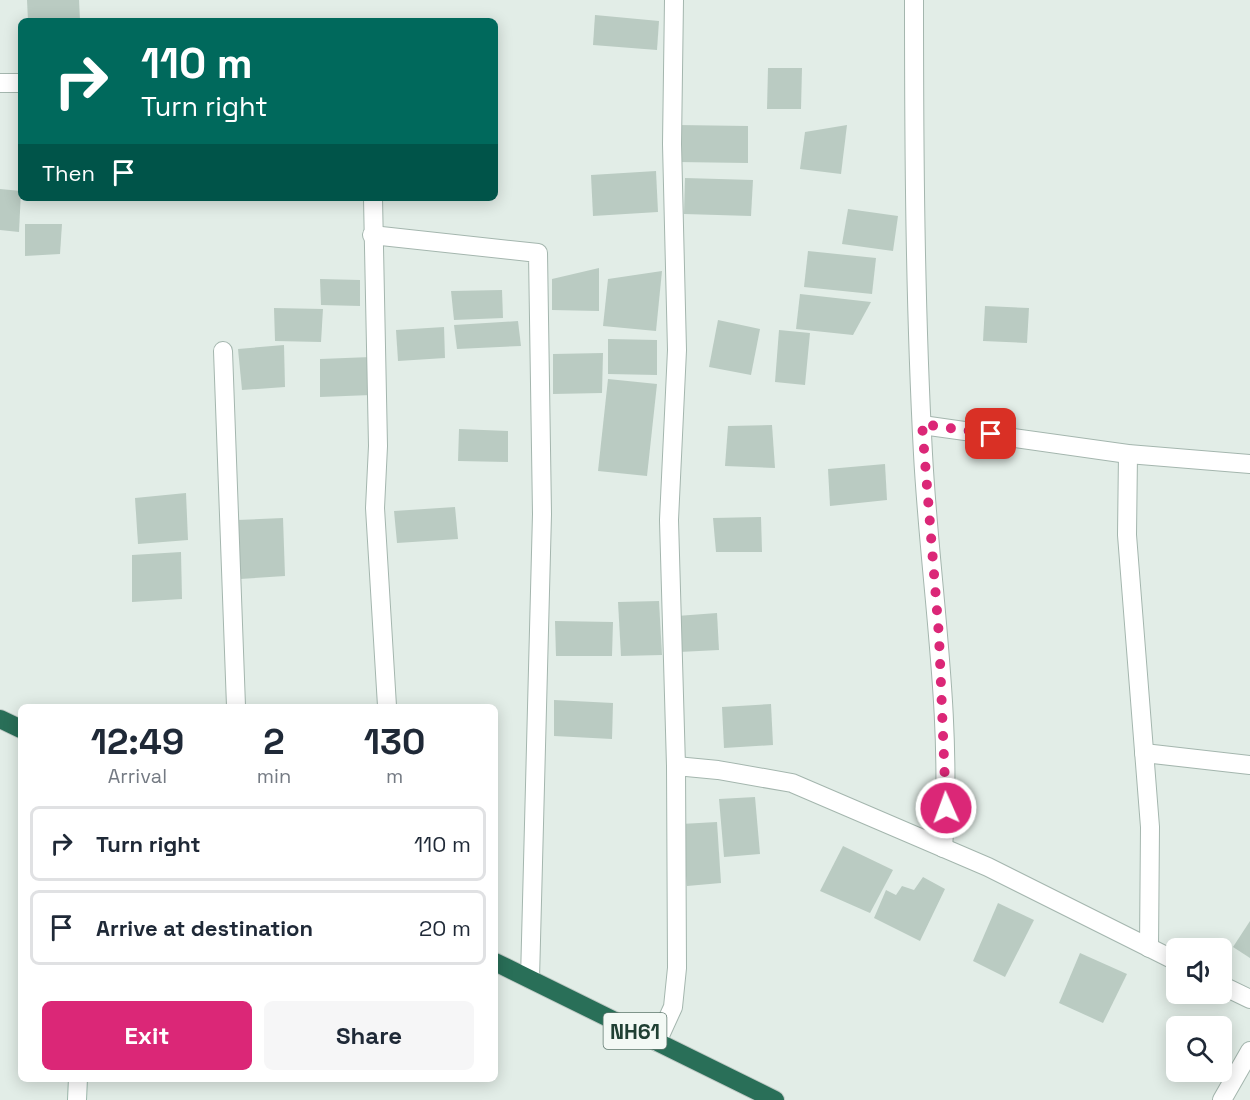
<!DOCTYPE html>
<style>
:root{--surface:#fff;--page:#f6f6f7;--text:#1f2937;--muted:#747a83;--line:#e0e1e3;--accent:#db2777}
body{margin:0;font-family:"Space Grotesk",sans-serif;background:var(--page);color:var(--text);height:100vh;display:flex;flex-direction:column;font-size:22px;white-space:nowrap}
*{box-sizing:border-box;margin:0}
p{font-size:20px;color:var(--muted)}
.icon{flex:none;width:33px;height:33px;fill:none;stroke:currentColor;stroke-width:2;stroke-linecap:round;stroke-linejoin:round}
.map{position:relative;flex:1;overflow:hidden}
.sheet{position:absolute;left:18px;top:704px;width:480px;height:378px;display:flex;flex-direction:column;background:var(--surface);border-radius:9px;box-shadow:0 3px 15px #0003}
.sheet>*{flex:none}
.guide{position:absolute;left:18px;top:18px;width:480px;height:183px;border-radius:9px;box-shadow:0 3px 15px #0003;background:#00695c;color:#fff;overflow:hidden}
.tools{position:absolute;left:1166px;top:938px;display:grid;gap:12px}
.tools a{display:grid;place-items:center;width:66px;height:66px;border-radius:9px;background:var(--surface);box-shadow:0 3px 15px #0003;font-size:30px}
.pin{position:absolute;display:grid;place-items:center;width:51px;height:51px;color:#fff;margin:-26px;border-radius:12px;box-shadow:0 3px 9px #0006}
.me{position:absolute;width:66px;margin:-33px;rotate:358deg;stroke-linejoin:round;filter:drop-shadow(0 0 4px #0008)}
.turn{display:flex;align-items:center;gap:21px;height:126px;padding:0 24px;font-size:27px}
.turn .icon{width:78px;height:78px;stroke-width:2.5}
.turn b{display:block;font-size:42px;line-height:51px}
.then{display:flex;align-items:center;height:57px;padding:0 24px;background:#0003;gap:12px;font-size:22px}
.eta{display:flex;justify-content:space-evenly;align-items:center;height:102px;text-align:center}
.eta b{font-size:36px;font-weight:700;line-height:42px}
.button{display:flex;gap:12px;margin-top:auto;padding:12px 24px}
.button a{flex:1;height:69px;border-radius:9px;background:var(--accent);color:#fff;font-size:24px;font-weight:700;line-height:69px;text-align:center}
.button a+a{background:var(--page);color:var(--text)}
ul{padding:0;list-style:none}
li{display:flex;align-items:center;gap:18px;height:75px;margin:0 12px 9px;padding:0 12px;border:3px solid var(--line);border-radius:9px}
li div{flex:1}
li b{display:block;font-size:22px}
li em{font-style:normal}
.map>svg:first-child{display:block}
</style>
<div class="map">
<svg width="1250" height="1100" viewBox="0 0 1250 1100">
<rect width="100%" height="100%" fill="#e2ede7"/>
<!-- building -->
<g fill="#bacbc2">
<polygon points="27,0 79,0 80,21 28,21"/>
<polygon points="595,15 659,21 657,50 593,45"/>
<polygon points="768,68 802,68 801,109 767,109"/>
<polygon points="678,125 748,126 748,163 677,162"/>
<polygon points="847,125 841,174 800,169 805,132"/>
<polygon points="656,171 658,212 593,216 591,175"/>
<polygon points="685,178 753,180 751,216 684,214"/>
<polygon points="0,189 21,191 19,232 0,230"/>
<polygon points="848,209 898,216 893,251 842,244"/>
<polygon points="25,224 62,224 60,254 25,256"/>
<polygon points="808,251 876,258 872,294 804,287"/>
<polygon points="599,268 599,311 552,310 552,279"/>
<polygon points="662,271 656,331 603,326 608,279"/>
<polygon points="320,279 360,280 360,306 321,305"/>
<polygon points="502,290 503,318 454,320 451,291"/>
<polygon points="800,294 871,302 853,335 796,329"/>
<polygon points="985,306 1029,308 1027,343 983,341"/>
<polygon points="274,308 323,309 321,342 275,341"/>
<polygon points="718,320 760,329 751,375 709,367"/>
<polygon points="518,321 521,346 457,349 454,325"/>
<polygon points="444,327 445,358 398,361 396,330"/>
<polygon points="779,330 810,333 805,385 775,382"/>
<polygon points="608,339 657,340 657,375 608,374"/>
<polygon points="284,345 285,387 242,390 238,349"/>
<polygon points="603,353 602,393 553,394 553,354"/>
<polygon points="371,357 371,395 320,397 320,359"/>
<polygon points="608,379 657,384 647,476 598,471"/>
<polygon points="772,425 775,468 725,466 728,426"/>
<polygon points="459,429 508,431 508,462 458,461"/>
<polygon points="885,464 887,500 830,506 828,469"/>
<polygon points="186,493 188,540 138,544 135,498"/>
<polygon points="455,507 458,539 397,543 394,511"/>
<polygon points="761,517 762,552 716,552 713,518"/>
<polygon points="283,518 285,576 240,579 237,520"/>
<polygon points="181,552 182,599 132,602 132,555"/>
<polygon points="659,601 662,655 621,656 618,602"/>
<polygon points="717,613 719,650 679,652 677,616"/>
<polygon points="555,621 613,622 612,656 556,656"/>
<polygon points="554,700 613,703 612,739 554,736"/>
<polygon points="771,704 773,745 724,748 722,707"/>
<polygon points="755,797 760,854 724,857 719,799"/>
<polygon points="717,822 721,883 687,886 681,824"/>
<polygon points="843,846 893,870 870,913 820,891"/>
<polygon points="923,877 945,889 920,941 874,918 886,890 896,895 902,886 914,890"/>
<polygon points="998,903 1034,920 1005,977 973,961"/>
<polygon points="1250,921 1250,958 1233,947"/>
<polygon points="1080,953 1127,974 1103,1023 1059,1003"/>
</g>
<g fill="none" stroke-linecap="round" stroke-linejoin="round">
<!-- street casing -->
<g stroke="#a4b6ae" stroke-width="20">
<g id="street">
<path d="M 914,0 C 914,151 915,303 923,454 C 930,585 953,716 943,848"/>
<polyline points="0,83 21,83"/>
<polyline points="373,198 378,446 375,508 387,706"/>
<polyline points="372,235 538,253 542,514 530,979"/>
<polyline points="223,351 236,706"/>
<polyline points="922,425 1128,454 1250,464"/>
<polyline points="1128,454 1127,535 1150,827 1149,948"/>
<polyline points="1144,753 1250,765"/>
<polyline points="676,766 718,770 792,783 988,867 1176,961"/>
<polyline points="1221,985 1250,999"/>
<polyline points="657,1042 673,1007 677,968 676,766 669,520 677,350 672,144 674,0"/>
<polyline points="1222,1100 1250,1051"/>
</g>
</g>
<!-- secondary casing -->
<g stroke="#9fbaae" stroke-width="20">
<polyline id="secondary" points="77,1100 78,1078"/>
</g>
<!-- highway casing -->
<g stroke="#c1cac6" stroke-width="20">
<g id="highway">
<polyline points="0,719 21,729"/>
<polyline points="495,962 775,1100"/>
</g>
</g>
<!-- street -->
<use href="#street" stroke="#fff" stroke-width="18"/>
<!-- secondary -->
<use href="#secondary" stroke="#fff" stroke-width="18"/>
<!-- highway -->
<use href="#highway" stroke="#296f58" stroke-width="18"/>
</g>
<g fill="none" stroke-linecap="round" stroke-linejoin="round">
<!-- route -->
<polyline stroke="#db2777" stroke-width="10" stroke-dasharray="0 18" points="946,808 939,636 922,424 991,434"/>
</g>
<g text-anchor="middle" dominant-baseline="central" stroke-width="6" stroke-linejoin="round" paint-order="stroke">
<!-- shield labels -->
<rect fill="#f3f9f5" stroke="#5f786e" stroke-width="1.5" x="603.5" y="1013" width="63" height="36" rx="4.5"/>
<g font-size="21" font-weight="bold" fill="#204034">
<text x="635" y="1031">NH61</text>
</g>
</g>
</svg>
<div class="tools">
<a><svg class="icon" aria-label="sound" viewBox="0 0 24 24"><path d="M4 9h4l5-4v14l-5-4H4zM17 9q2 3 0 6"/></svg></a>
<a><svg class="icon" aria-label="search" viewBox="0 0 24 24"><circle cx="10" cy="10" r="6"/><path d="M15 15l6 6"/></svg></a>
</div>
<div class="pin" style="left:991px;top:434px;background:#d93025"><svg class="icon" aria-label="arrive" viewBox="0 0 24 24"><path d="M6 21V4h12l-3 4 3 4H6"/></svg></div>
<svg class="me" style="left:946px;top:808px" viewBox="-20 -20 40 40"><circle r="17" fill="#db2777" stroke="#fff" stroke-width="3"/><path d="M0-11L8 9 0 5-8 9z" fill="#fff"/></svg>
<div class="guide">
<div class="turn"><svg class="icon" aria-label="right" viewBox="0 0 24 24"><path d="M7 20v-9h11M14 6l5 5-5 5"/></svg><div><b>110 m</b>Turn right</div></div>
<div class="then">Then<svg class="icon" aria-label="arrive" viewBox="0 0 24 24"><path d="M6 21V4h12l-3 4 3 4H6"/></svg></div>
</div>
<section class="sheet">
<div class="eta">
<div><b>12:49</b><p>Arrival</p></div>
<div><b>2</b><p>min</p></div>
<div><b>130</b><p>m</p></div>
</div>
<ul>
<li><svg class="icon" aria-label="right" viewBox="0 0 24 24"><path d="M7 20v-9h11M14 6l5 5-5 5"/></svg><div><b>Turn right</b></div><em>110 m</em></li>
<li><svg class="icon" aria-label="arrive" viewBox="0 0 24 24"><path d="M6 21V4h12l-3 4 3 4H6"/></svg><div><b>Arrive at destination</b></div><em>20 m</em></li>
</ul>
<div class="button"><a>Exit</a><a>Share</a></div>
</section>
</div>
